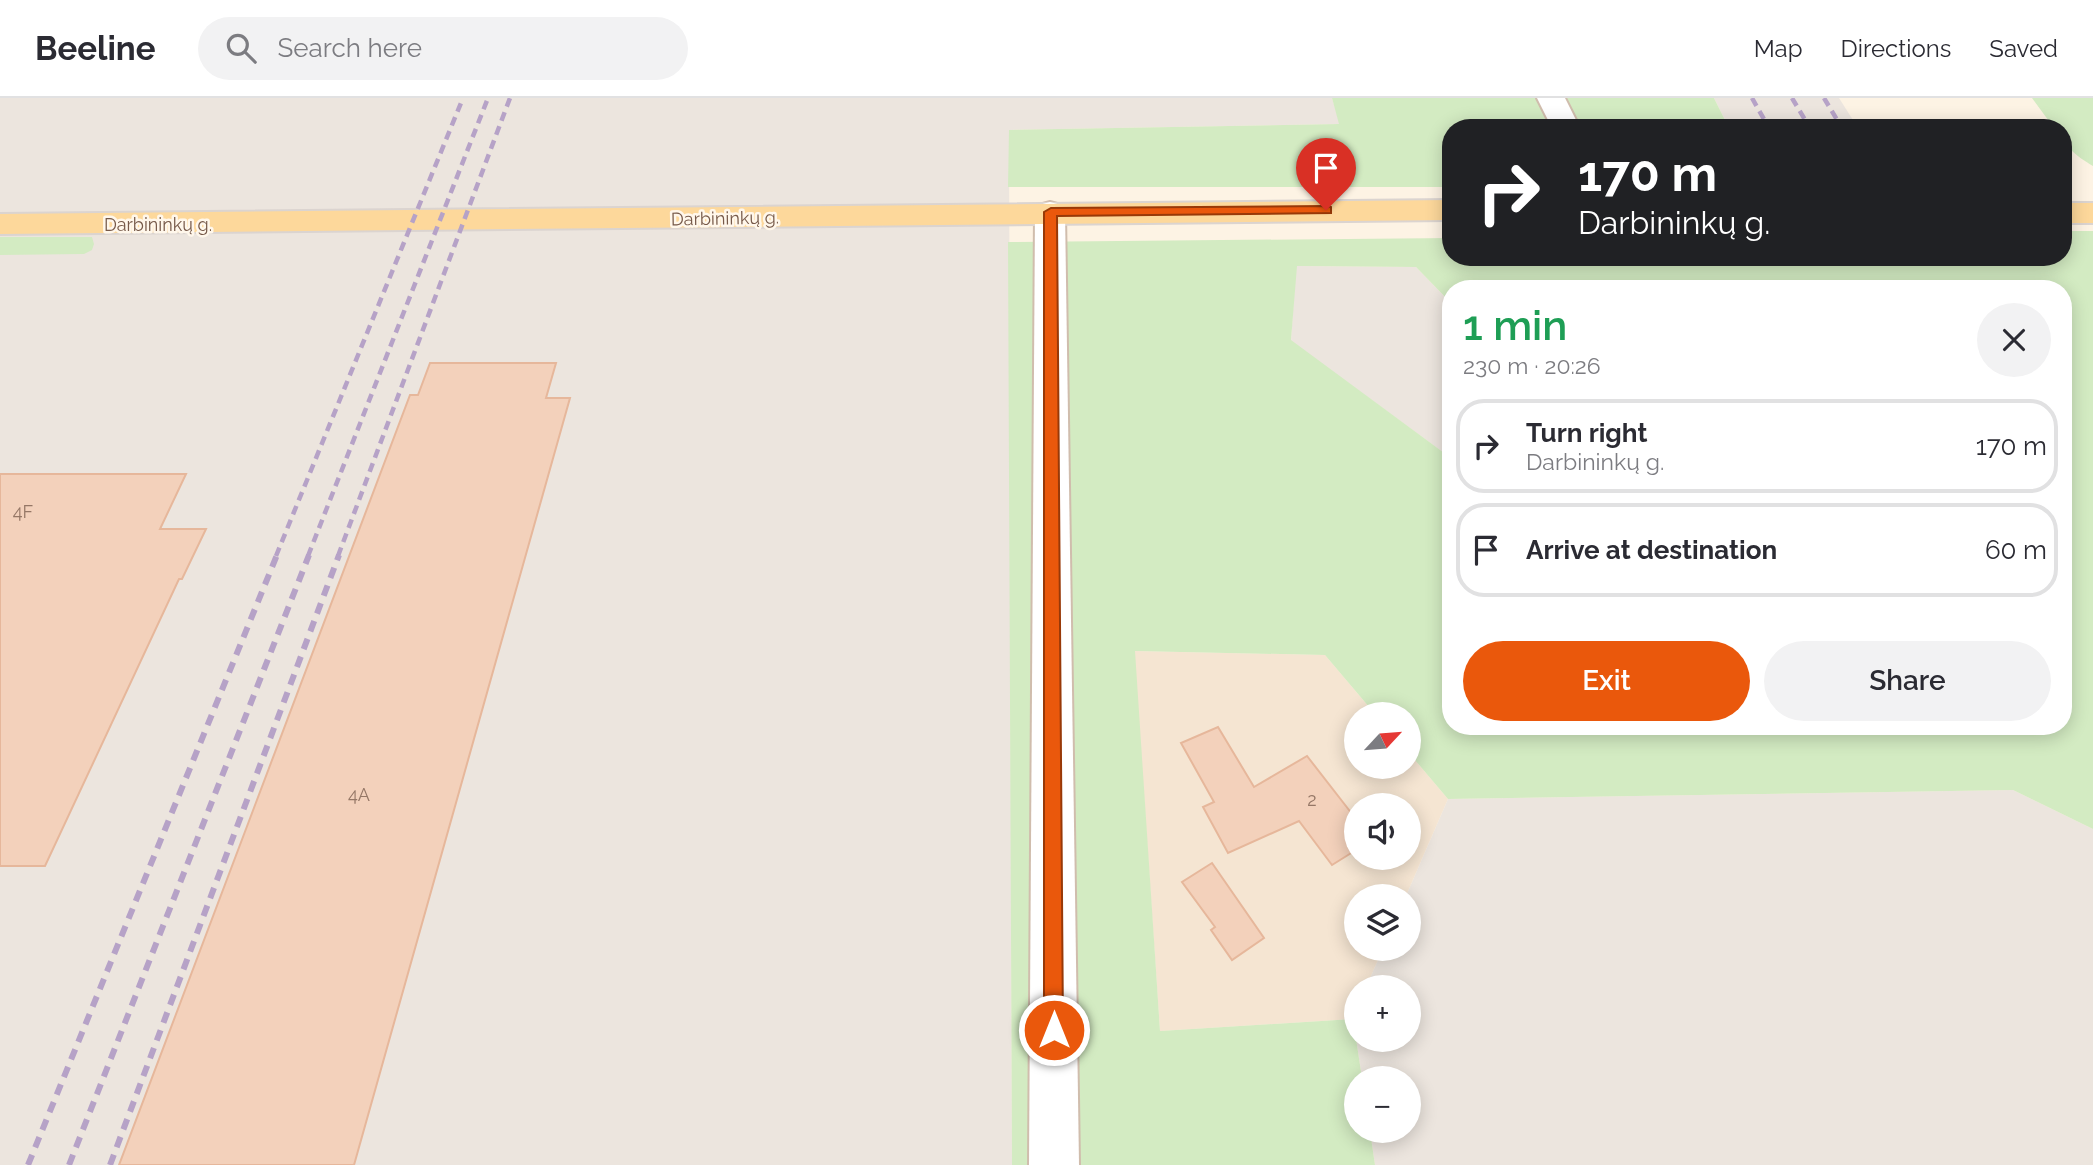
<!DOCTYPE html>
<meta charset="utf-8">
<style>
:root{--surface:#fff;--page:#f2f2f3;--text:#2b2b33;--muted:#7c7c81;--line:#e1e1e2;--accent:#ea580c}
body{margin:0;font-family:Raleway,sans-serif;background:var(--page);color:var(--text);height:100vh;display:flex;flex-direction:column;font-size:26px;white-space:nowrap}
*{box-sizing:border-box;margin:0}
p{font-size:23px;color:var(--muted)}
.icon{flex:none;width:38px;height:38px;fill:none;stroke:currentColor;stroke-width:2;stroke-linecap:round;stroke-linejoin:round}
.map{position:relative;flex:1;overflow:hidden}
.drawer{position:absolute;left:1442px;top:182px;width:630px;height:455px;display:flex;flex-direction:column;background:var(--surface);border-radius:28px;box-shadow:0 4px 18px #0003}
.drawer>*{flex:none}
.guide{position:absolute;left:1442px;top:21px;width:630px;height:147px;border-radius:28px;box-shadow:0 4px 18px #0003;background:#202124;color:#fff;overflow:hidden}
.needle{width:46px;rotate:64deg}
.controls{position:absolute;left:1344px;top:604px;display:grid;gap:14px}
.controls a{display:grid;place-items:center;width:77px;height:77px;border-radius:50%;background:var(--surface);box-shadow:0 4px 18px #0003;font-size:35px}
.pin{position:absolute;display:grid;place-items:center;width:60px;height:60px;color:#fff;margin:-72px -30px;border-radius:50% 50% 50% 0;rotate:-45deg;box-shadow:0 0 7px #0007}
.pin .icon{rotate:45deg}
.me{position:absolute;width:77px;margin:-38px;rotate:0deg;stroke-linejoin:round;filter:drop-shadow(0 0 5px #0008)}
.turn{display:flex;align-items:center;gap:24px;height:147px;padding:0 21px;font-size:32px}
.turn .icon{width:91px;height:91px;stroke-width:2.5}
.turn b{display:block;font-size:49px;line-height:60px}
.round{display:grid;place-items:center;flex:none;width:74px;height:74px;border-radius:37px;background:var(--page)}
.summary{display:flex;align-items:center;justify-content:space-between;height:119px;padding:0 21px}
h1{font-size:42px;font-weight:600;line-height:52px;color:#1e9e55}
.button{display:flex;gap:14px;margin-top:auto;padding:14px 21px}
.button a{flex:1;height:80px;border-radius:42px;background:var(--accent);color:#fff;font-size:28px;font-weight:600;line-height:80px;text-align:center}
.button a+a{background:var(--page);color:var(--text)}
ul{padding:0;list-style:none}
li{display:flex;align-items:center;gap:21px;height:94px;margin:0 14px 10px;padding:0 7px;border:4px solid var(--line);border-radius:28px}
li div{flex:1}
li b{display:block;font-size:26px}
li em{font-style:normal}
header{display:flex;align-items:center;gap:42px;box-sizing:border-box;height:98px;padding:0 35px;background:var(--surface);border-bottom:2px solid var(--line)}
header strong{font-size:33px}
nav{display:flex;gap:38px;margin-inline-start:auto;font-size:24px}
.search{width:490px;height:63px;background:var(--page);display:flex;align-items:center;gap:18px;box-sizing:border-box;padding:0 24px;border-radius:38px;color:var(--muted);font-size:26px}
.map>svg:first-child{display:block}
</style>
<header>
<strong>Beeline</strong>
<div class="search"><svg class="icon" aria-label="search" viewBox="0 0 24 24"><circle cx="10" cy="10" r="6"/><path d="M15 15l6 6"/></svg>Search here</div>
<nav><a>Map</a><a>Directions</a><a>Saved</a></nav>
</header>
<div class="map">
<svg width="2093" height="1067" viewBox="0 0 2093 1067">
<rect width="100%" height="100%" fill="#fdf3e4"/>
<!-- residential -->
<path fill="#f5e5d2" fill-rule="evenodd" d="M 1134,553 L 1325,557 L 1375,616 L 1356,616 L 1356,668 L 1409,668 L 1409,655 L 1448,701 L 1406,798 L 1356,798 L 1356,850 L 1383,851 L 1366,889 L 1356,889 L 1356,912 L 1353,921 L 1160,933 ZM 1356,707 L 1409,707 L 1409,760 L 1356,760 Z"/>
<!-- industrial -->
<g fill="#ece5de">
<polygon points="0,0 1332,0 1340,26 1009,32 1012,1067 0,1067"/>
<polygon points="1714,0 1839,0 1858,30 1729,30"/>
<polygon points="1296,168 1416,169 1451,205 1451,360 1291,243"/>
<polygon points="2013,692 2093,731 2093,1067 1375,1067 1370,1033 1409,1032 1409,980 1362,980 1353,921 1356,912 1356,942 1409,942 1409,889 1366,889 1383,851 1409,850 1409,798 1406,798 1448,701"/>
</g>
<!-- green -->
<g fill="#d3ebc2" fill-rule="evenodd">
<polygon points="1332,0 1714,0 1729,30 1451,30 1451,89 1008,89 1009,32 1339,26"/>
<path d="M 2032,0 L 2093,0 L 2093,68 C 2077,58 2063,50 2063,30 L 2054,30 Z"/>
<path d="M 2063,133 L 2093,133 L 2093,731 L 2013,692 L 1448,701 L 1409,655 L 1409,616 L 1375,616 L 1325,557 L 1135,553 L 1160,933 L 1353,921 L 1362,980 L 1356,980 L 1356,1032 L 1370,1033 L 1375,1067 L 1012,1067 L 1008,144 L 1451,140 L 1451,159 L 2063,159 ZM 1297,168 L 1416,169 L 1451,205 L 1451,191 L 2063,191 L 2063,628 L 1920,628 L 1904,637 L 1879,628 L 1451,628 L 1451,360 L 1291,242 Z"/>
<polygon points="0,139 92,139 94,146 92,152 84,156 0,157"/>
</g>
<!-- building -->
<g fill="#f3d1bb" stroke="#e6b79b" stroke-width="2">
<polygon points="430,265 556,265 546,300 570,300 354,1067 119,1067 410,297 418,297"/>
<polygon points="0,376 186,376 160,431 206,431 182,481 179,481 45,768 0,768"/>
<polygon points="1218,629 1254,689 1307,658 1356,721 1356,752 1332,767 1299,723 1228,755 1203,709 1214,704 1181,645"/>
<polygon points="1212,765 1264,840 1232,862 1211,832 1215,829 1182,784"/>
</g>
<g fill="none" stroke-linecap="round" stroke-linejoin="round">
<!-- minor casing -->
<g stroke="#d0bdad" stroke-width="4">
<g id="minor">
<polygon points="1537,0 1565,0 1580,30 1552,30"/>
<polygon points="1050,104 1061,107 1065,114 1079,1067 1029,1067 1035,114 1039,107"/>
</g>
</g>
<!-- major casing -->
<g stroke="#dbd4d0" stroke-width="4">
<g id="major">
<polygon points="1451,102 1451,122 0,136 0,116"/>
<rect x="2063" y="105" width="30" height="20"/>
</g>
</g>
<!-- minor -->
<use href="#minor" fill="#fff" fill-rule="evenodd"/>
<!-- major -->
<use href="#major" fill="#fdd89b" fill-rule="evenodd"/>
<!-- rail-far1 -->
<g stroke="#b6a2c7" stroke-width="4.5" stroke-dasharray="9 6" stroke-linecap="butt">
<polyline points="1752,0 1769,30"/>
<polyline points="1792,0 1810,30"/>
<polyline points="1824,0 1842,30"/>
<polyline points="276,458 463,0"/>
<polyline points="308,458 488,0"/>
<polyline points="338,458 510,0"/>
</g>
<!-- rail -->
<g stroke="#b6a2c7" stroke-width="6" stroke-dasharray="11 8" stroke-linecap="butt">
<polyline points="28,1067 277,457"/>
<polyline points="69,1067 309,457"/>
<polyline points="110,1067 339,457"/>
</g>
</g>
<!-- route -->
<polygon fill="#ea580c" stroke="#983908" stroke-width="2" points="1326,108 1331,109 1331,115 1057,118 1063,932 1060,939 1054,942 1047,939 1044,932 1044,114 1051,110"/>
<g text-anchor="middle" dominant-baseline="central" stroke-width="5" stroke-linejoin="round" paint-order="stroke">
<!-- far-street labels -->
<g font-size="18" fill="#765949" stroke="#fff7eb">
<text transform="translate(725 120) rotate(-1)">Darbininkų g.</text>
<text x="158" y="126">Darbininkų g.</text>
</g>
<!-- number labels -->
<g font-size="18" fill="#957766">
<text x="23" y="413">4F</text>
<text x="359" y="696">4A</text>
<text x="1312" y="701">2</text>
</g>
</g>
</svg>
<div class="controls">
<a><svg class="needle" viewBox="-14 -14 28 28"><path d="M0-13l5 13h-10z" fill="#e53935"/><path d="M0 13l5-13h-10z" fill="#7c7c81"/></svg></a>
<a><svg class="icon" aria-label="sound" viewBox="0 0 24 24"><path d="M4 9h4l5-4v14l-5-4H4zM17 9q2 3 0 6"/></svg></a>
<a><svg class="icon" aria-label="layers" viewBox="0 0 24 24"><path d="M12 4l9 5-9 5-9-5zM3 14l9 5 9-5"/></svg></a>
<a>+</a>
<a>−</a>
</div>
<div class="pin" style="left:1326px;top:112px;background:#d93025"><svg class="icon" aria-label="arrive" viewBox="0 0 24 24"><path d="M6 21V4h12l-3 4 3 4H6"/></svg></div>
<svg class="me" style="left:1054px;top:932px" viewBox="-20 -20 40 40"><circle r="17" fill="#ea580c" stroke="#fff" stroke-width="3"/><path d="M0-11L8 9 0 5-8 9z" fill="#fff"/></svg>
<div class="guide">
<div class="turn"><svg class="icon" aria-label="right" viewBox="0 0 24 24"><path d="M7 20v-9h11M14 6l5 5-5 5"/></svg><div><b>170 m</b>Darbininkų g.</div></div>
</div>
<section class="drawer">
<div class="summary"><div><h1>1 min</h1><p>230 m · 20:26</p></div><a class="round"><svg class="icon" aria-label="close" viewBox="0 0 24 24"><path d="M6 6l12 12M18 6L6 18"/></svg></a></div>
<ul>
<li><svg class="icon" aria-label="right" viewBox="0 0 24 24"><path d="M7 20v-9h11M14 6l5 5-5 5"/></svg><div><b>Turn right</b><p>Darbininkų g.</p></div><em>170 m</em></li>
<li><svg class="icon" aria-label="arrive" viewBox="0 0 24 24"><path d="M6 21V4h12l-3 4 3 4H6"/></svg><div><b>Arrive at destination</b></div><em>60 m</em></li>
</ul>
<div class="button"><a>Exit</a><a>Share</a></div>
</section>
</div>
